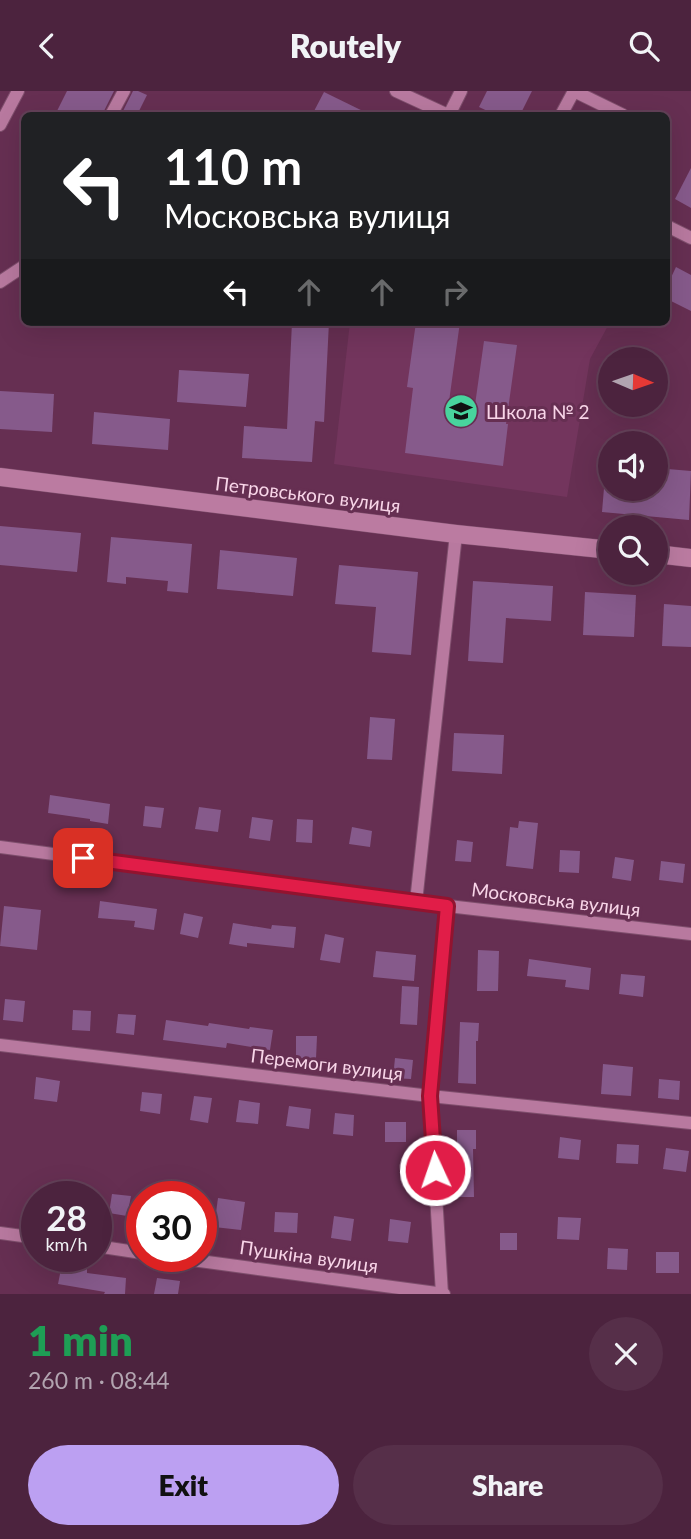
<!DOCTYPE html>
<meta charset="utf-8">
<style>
:root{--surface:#4c233e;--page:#562f49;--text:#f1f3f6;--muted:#b2a4b0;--line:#634058;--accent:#bca0f2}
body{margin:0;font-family:Lato,sans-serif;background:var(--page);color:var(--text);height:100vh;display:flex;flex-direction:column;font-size:26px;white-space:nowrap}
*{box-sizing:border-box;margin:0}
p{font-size:23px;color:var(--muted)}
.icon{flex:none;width:38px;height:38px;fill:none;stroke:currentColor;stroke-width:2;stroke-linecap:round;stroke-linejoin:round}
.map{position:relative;height:1203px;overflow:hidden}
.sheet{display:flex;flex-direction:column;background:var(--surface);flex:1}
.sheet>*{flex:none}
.banner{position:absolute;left:21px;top:21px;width:649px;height:214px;border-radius:10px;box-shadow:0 7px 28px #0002,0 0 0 2px var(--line);background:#202124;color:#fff;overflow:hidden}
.needle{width:46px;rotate:92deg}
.tools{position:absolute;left:598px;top:256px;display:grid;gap:14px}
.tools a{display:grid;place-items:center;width:70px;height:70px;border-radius:50%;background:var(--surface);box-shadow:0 7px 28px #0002,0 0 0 2px var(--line);font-size:35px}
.speed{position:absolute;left:21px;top:1090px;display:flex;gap:14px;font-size:35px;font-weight:700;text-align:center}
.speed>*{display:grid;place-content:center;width:91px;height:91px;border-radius:50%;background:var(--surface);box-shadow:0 7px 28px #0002,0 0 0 2px var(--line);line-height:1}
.speed small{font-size:18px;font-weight:400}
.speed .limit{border:10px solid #d22;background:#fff;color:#111}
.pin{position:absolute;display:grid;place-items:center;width:60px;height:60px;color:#fff;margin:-30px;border-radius:14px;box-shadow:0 4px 10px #0006}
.me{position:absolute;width:77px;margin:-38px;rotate:357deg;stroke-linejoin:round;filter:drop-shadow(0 0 5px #0008)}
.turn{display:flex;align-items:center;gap:24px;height:147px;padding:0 28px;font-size:32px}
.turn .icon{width:91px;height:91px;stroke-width:2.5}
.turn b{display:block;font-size:49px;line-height:60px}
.lanes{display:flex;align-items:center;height:66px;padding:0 28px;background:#0003;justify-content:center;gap:35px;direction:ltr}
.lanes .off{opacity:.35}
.round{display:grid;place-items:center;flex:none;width:74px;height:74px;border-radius:37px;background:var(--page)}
.headline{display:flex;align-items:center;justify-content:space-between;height:119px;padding:0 28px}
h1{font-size:42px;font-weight:800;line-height:52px;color:#1e9e55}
.button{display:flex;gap:14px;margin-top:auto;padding:14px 28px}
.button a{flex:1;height:80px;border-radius:42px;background:var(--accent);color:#111;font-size:28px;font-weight:800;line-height:80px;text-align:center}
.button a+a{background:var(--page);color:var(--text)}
header{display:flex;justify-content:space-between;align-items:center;height:91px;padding:0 28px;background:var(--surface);font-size:32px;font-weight:800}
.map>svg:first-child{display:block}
</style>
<header><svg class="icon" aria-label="back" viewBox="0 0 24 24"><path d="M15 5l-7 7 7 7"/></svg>Routely<svg class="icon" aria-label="search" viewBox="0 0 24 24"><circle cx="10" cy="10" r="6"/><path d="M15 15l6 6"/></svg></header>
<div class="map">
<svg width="691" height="1203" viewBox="0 0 691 1203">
<rect width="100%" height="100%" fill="#662f52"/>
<!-- built -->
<polygon fill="#73355d" points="350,231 610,231 590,268 567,406 334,373"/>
<!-- building -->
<g fill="#865a8b">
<polygon points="67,0 114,0 102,24 55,24"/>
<polygon points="133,0 138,0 147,4 137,24 121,24"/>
<polygon points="487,0 532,0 520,24 496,24 479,16"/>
<polygon points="324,1 371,24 312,24"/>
<polygon points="691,77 691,117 675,108"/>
<polygon points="676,176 691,184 691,220 667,208 667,195"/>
<polygon points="292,231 329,231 324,331 315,330 312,371 242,367 244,335 287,338"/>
<polygon points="416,231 460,231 447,325 473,328 484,250 517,254 506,333 508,333 503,375 405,362 413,297 407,296"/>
<polygon points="179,279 249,283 246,316 177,311"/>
<polygon points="0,300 54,303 52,341 0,338"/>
<polygon points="94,321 170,328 168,359 92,353"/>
<polygon points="656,377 691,380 689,429 602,421 604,397 656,397"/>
<polygon points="0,435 81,442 77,481 0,474"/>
<polygon points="111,446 192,453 188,502 167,500 168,490 126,486 126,493 107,491"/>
<polygon points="220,459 297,467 293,505 217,498"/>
<polygon points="339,474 418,481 411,564 372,561 376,516 335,513"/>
<polygon points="473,490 553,495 551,530 506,527 503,572 468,570"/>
<polygon points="585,501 636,504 634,546 583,544"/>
<polygon points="664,513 691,515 691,556 662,555"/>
<polygon points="370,626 395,628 392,669 367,668"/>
<polygon points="454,642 504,644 502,683 452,680"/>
<polygon points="50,704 110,713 108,733 90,730 90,728 48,722"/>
<polygon points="145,715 164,717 161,737 143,735"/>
<polygon points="199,716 221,719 218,741 195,738"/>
<polygon points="252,726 273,729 270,750 249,747"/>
<polygon points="297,728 313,729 312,752 296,751"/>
<polygon points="519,730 538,732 533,778 506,775 510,736 518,737"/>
<polygon points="352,736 372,740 370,756 349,753"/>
<polygon points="457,749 473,751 471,771 455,770"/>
<polygon points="560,759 580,760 579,782 559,781"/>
<polygon points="615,766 634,769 631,790 612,787"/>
<polygon points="661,770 685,773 683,792 659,789"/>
<polygon points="100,810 157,818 154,839 134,836 135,830 98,827"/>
<polygon points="4,815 41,819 37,859 0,855"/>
<polygon points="184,822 203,826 198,847 180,843"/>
<polygon points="233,832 271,838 272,834 296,836 294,857 247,852 247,856 229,853"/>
<polygon points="325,843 344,847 340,872 320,869"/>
<polygon points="478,859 499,860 498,900 477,900"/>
<polygon points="376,860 416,864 414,890 373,886"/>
<polygon points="529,868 591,877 589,899 565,896 566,889 527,885"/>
<polygon points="621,883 645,885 643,906 619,903"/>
<polygon points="402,895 419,896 417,934 400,933"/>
<polygon points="5,908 25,910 23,931 3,929"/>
<polygon points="73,919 91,920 90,940 72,939"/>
<polygon points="118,923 136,924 134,944 116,942"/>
<polygon points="166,929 208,935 209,932 249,938 250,936 273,939 270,959 227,952 226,957 163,949"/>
<polygon points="460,931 479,932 478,950 476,950 476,993 458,992"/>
<polygon points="296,945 317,945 316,968 296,967"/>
<polygon points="395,967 413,969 411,988 393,987"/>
<polygon points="603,973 633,976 631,1005 601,1003"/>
<polygon points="36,986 60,990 57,1011 34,1008"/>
<polygon points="659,988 680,990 679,1009 658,1007"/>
<polygon points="142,1001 162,1003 160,1023 140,1020"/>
<polygon points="194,1005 212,1007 208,1032 190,1029"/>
<polygon points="239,1009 260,1012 258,1033 236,1031"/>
<polygon points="289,1015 311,1018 309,1038 286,1035"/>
<polygon points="335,1022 354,1024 353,1045 333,1043"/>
<rect x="385" y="1031" width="21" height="20"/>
<polygon points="457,1039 476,1039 476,1058 473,1058 474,1106 455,1106 455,1082 457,1082"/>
<polygon points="560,1046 581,1049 579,1069 558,1067"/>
<polygon points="617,1053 639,1054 638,1073 616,1072"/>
<polygon points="666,1057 689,1060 686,1081 663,1078"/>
<polygon points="112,1103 131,1105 127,1125 109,1122"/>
<polygon points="218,1107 245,1111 241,1139 214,1136"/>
<polygon points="275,1121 298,1122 297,1142 274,1141"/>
<polygon points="334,1125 354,1128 351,1150 331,1147"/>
<polygon points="558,1126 581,1127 579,1149 557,1148"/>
<polygon points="390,1128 411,1131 408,1152 388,1150"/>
<rect x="500" y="1142" width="17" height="17"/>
<polygon points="608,1157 628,1158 627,1179 607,1178"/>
<rect x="656" y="1161" width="23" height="21"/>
<polygon points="62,1173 87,1178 87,1182 126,1187 125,1203 104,1203 105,1201 58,1193"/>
<polygon points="157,1187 180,1190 178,1203 154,1203"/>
</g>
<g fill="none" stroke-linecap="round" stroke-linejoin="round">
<!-- minor casing -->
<g stroke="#7e4e6c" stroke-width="14">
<g id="minor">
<polyline points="396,0 448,24"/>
<polyline points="111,24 124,0"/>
<polyline points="449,24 461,0"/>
<polyline points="561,24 574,0 623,24"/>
<polyline points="0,34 18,0"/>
<polyline points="667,135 691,147"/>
<polyline points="0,191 24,175"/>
<polyline points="0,756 448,815 691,843"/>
<polyline points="416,811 456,443"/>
<polyline points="0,954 430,1005 691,1032"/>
<polyline points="0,1142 37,1147"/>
<polyline points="96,1155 142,1162"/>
<polyline points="170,1166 444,1203"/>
<polyline points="442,1203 430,1005 448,815"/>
</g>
</g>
<!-- major casing -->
<g stroke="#7e4e6c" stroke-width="19">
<g id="major">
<polyline points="0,386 456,443 611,459"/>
<polyline points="656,463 691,467"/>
</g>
</g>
<!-- minor -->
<use href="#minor" stroke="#b8799f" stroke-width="12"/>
<!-- major -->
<use href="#major" stroke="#bb7ba1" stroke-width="18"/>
</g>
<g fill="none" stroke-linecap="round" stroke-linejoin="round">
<!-- route casing -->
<g stroke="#92132f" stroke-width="18">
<polyline id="route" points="83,767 447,815 430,1005 435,1079"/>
</g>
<!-- route -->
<use href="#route" stroke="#e11d48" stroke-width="12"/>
</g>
<!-- icons -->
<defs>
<g id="school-disc" transform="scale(1.75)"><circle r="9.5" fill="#48d49d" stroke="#662f52"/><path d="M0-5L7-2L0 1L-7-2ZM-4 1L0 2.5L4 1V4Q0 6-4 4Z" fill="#111"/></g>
</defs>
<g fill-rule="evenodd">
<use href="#school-disc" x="461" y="320"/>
</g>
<g text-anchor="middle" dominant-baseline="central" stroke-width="6" stroke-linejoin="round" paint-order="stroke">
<!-- poi labels -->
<g font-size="19" fill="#f8d5e8" stroke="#662f52" text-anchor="start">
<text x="486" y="320">Школа № 2</text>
</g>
<!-- street labels -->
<g font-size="19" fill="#f8d5e8" stroke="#662f52">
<text transform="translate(308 403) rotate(7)">Петровського вулиця</text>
<text transform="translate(556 808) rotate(7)">Московська вулиця</text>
<text transform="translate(327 973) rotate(7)">Перемоги вулиця</text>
<text transform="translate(309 1165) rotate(8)">Пушкіна вулиця</text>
</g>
</g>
</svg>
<div class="tools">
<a><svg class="needle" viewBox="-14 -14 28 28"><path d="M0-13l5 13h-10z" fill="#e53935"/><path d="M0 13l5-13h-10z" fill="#b2a4b0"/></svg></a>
<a><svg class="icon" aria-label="sound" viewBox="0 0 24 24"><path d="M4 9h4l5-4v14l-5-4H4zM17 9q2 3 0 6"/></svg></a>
<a><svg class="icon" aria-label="search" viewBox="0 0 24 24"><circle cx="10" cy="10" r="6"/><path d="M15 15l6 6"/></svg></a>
</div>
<div class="speed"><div>28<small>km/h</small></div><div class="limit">30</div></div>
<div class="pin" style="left:83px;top:767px;background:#d93025"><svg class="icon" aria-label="arrive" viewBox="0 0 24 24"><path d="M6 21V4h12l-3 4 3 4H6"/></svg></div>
<svg class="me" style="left:435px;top:1079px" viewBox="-20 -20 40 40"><circle r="17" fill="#e11d48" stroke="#fff" stroke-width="3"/><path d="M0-11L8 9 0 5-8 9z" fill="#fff"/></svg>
<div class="banner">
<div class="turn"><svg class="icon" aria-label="left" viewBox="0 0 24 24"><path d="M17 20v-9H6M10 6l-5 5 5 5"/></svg><div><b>110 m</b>Московська вулиця</div></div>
<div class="lanes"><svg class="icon" aria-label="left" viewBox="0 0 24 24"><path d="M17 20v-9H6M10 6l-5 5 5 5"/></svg><svg class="icon off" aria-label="ahead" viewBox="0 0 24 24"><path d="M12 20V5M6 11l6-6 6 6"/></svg><svg class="icon off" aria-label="ahead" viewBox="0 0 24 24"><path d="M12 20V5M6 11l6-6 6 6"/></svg><svg class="icon off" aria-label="right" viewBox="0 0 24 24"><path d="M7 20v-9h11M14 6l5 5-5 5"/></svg></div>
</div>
</div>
<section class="sheet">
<div class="headline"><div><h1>1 min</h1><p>260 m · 08:44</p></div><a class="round"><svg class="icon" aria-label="close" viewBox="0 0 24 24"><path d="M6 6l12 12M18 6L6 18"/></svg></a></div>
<div class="button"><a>Exit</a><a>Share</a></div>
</section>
